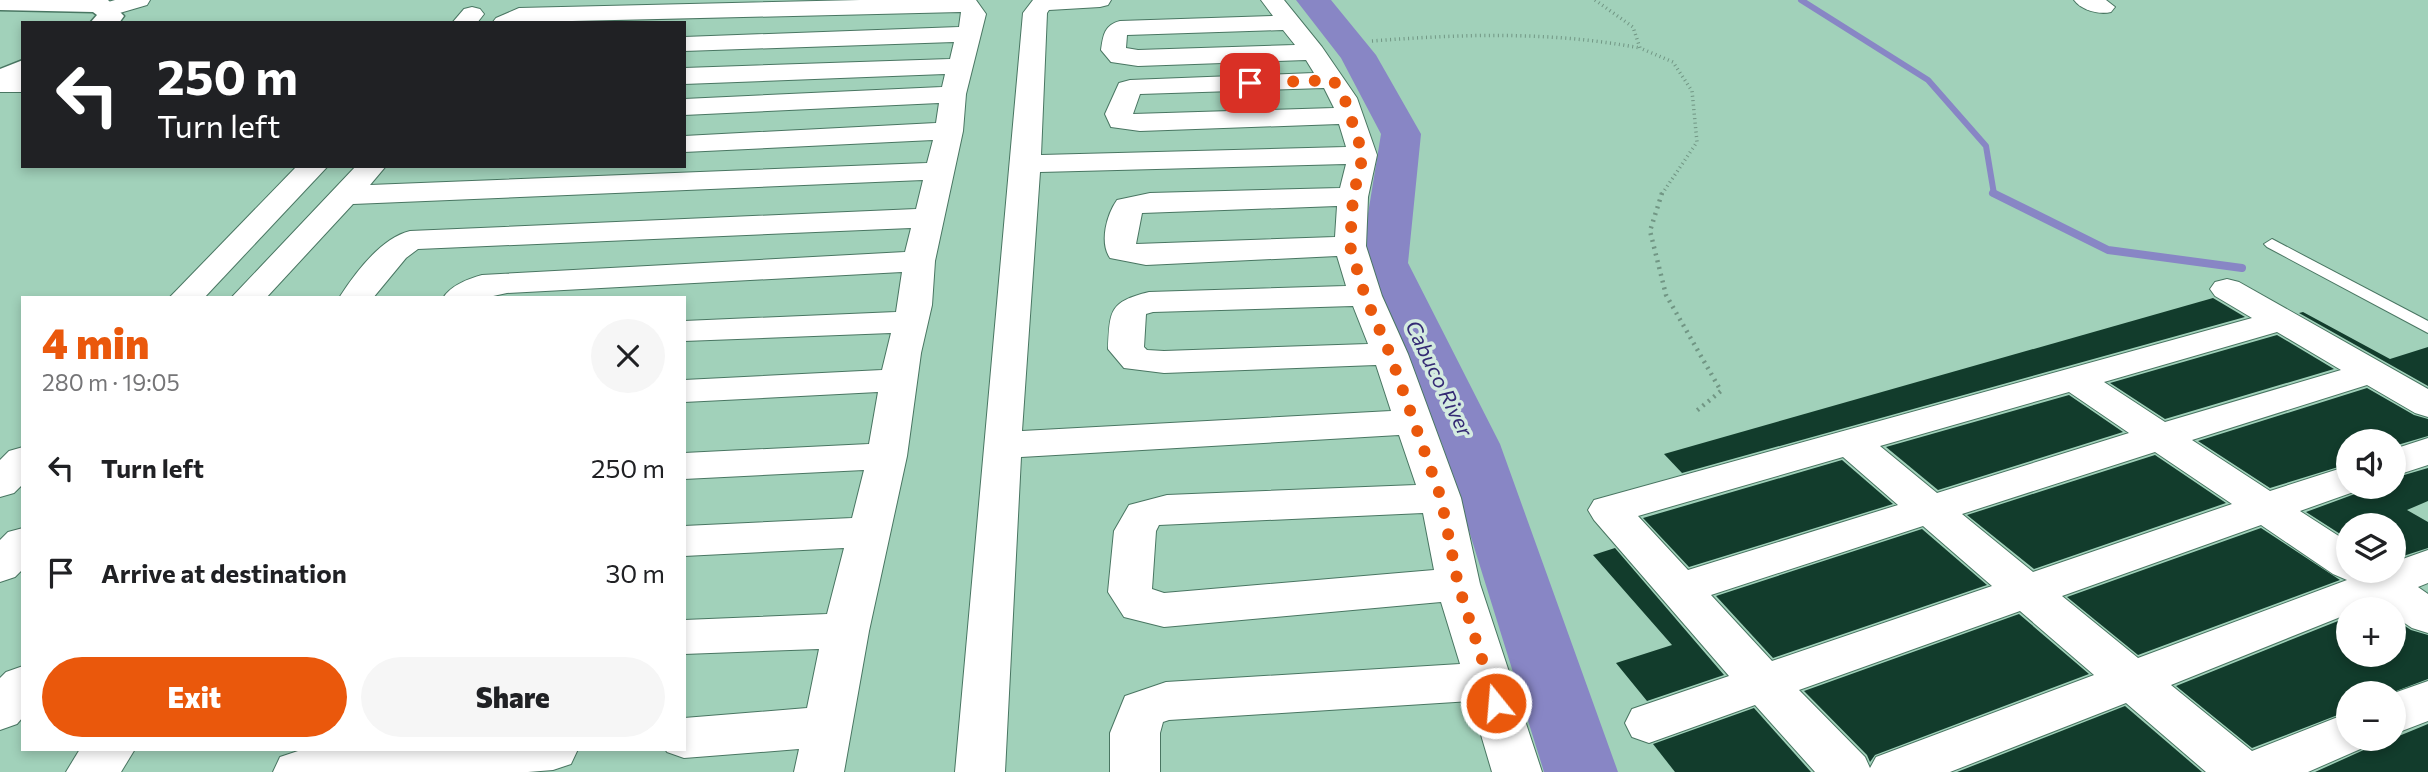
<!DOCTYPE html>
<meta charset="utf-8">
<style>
:root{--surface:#fff;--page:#f6f6f6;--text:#202124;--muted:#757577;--accent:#ea580c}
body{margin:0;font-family:Commissioner,sans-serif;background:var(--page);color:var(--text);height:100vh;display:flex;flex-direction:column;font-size:26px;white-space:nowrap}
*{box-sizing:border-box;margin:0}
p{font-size:23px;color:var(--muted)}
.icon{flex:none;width:38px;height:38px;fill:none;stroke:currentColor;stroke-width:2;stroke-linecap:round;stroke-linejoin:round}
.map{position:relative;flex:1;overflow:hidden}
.side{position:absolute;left:21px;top:296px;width:665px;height:455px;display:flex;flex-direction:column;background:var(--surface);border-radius:0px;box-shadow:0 4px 10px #0003}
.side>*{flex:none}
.guide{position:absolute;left:21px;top:21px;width:665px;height:147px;border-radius:0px;box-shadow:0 4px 10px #0003;background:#202124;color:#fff;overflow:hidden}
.tools{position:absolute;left:2336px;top:429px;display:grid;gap:14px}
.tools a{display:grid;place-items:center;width:70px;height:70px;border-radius:50%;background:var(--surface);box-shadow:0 4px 10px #0003;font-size:35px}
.pin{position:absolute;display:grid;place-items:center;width:60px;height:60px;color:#fff;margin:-30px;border-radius:14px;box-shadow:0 4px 10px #0006}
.me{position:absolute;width:77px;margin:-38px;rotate:343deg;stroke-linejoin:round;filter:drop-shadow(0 0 5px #0008)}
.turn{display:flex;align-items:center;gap:24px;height:147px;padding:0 21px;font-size:32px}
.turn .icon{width:91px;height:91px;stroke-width:2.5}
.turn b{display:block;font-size:49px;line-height:60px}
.round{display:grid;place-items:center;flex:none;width:74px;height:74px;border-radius:37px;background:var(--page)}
.headline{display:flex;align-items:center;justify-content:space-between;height:119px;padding:0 21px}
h1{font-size:42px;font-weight:800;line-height:52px;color:var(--accent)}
.primary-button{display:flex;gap:14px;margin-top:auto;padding:14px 21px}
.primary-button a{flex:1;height:80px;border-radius:42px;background:var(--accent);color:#fff;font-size:28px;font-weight:800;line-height:80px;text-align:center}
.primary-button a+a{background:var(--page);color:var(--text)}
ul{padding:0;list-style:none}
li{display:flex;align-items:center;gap:21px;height:105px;padding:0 21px}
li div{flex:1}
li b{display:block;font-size:26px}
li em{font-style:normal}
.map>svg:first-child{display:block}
</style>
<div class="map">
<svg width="2428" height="772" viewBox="0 0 2428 772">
<rect width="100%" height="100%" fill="#a1d1ba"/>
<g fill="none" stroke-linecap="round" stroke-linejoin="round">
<!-- stream-far1 -->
<polyline stroke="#8886c5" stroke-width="6" points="1801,0 1928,80 1986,146 1994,194"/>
<!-- stream -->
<polyline stroke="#8886c5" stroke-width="8" points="1993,193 2108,250 2242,268"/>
<!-- river -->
<polygon fill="#8886c5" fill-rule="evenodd" points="1296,0 1331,0 1376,55 1421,134 1408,263 1500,444 1618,772 1544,772 1442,444 1360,263 1381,134 1341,58"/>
</g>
<!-- building -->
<g fill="#123c2c">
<polygon points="2213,298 2245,317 1682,473 1664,454"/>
<polygon points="2303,312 2390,359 2428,347 2428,386 2299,313"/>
<polygon points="2277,335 2334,369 2165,419 2110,383"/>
<polygon points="2367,388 2414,415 2428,419 2428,436 2394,446 2394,441 2348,441 2348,464 2270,488 2198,441"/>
<polygon points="2069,395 2123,432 1938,490 1886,447"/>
<polygon points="2155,455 2226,503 2034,569 1967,515"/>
<polygon points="1842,460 1893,504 1689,567 1643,518"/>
<polygon points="2428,468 2428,501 2407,510 2428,522 2428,548 2394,559 2394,525 2348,525 2348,539 2306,512 2363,491 2365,486 2394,486 2394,478"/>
<polygon points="2261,528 2340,580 2138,655 2067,597"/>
<polygon points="1922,529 1987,585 1773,658 1716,596"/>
<polygon points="1615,548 1724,675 1647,701 1616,663 1672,645 1593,555"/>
<polygon points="2019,614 2089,674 1875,755 1870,762 1867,755 1804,691"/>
<polygon points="2348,617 2348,654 2394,654 2394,619 2411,630 2428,635 2428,679 2391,693 2348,693 2348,711 2252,748 2176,686"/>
<polygon points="2125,706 2202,772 1957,772"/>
<polygon points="1754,708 1811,772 1675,772 1653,744"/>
<polygon points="2428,724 2428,772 2315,772 2366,749 2372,738 2394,738"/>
</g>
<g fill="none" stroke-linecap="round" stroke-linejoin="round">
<!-- lane casing -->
<g stroke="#497662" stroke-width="2">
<polygon id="lane" points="2272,239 2428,321 2428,333 2267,247 2264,244"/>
</g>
<!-- street casing -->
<g stroke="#497662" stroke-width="2">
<g id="street">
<polygon points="115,0 150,0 147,5 106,17 98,15 94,10 98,5"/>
<path d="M 860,0 L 976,0 L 986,14 L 966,94 L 963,131 L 935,261 L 932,305 L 921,353 L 907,456 L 869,631 L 844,772 L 794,772 L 799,749 L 684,758 L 667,752 L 665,749 L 684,749 L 684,718 L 807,708 L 819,649 L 684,654 L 684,620 L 827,614 L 844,548 L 684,556 L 684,526 L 852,518 L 864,470 L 684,479 L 684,453 L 869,444 L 878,392 L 684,402 L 684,380 L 882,370 L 891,333 L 684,341 L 684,321 L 896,312 L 902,272 L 507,293 L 484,298 L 443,298 C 451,285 468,279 482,275 L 905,252 L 911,228 L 418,249 L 406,258 L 373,298 L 339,298 C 355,273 381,238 410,231 L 916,209 L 923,180 L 353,204 L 266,298 L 231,298 L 356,166 L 386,166 L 370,185 L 927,163 L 933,140 L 684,152 L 684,136 L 936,123 L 939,103 L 684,115 L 684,99 L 942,87 L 945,74 L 684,84 L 684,68 L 950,59 L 954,42 L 684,51 L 684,37 L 959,27 L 961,12 L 492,23 L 496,18 L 519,8 Z"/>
<path d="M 1033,0 L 1111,0 L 1108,5 L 1100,7 L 1049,10 L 1047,13 L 1041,155 L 1346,147 L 1339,124 L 1140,131 L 1111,127 L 1105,114 L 1119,83 L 1130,80 L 1314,73 L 1306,60 L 1138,66 L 1111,62 L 1101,50 C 1103,36 1104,25 1120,21 L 1273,16 L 1261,0 L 1284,0 L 1322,47 L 1357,98 L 1377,155 L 1368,197 L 1366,246 L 1382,296 L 1408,354 L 1461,498 L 1480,584 L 1542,772 L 1492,772 L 1471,701 L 1169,720 L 1163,722 L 1160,733 L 1160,772 L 1110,772 L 1110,733 L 1125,696 L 1166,682 L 1460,664 L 1441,602 L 1164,627 L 1124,617 L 1108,592 L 1114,531 L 1129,505 L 1167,495 L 1416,485 L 1399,435 L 1021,457 L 1005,772 L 955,772 L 1023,13 ZM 1283,30 L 1295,45 L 1138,50 L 1126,48 L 1127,35 ZM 1324,88 L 1334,108 L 1133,114 L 1140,94 ZM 1346,164 L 1340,188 L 1150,193 L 1117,200 C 1107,214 1099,242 1110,258 L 1146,265 L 1337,256 L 1346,286 L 1149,292 C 1109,302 1110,310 1108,349 L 1124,368 L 1164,373 L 1376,365 L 1391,411 L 1022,431 L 1040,172 ZM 1337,206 L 1335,237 L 1136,244 L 1142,213 ZM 1353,306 L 1368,344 L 1164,351 L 1147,350 L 1144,347 L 1146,314 L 1153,312 ZM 1423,513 L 1434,570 L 1164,593 L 1152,589 L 1156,531 L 1159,525 Z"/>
<path d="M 2074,0 L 2106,0 L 2115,7 L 2111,12 C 2099,15 2081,10 2074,0 Z"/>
<polygon points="472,7 480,9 484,14 477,23 452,23 464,9"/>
<rect x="0" y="76" width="23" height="16"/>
<polygon points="297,166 328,166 204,298 169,298"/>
<path d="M 2227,279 L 2239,282 L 2428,389 L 2428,417 L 2415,413 L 2367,385 L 2192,440 L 2270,491 L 2348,466 L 2348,486 L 2363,486 L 2362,489 L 2300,511 L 2348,542 L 2348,570 L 2394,570 L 2394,562 L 2428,550 L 2428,583 L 2418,587 L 2428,594 L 2428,633 L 2412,628 L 2394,616 L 2394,609 L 2384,609 L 2376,603 L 2362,609 L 2348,609 L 2348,614 L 2171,685 L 2252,751 L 2348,713 L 2348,738 L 2370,738 L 2365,747 L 2308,772 L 2206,772 L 2126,703 L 1950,772 L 1815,772 L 1755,705 L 1649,743 L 1632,737 L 1625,723 L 1632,709 L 1729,676 L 1594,520 L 1588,510 L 1594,500 L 2252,318 L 2215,296 L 2210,289 L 2215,282 ZM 2277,332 L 2341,370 L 2165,422 L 2104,382 ZM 2069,392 L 2129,433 L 1937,493 L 1880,446 ZM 2155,452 L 2232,504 L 2033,572 L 1962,514 ZM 1843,457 L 1898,505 L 1688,570 L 1638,516 ZM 2261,525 L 2333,574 L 2347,580 L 2138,658 L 2062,596 ZM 1923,526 L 1992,586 L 1772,661 L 1711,595 ZM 2020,611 L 2094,675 L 1876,757 L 1870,768 L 1865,757 L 1799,690 Z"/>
<polygon points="2428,438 2428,465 2394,476 2394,449"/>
<polygon points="23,447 23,484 14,493 0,497 0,460 9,451"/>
<polygon points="23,528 23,569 15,577 0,582 0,540 8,532"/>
<polygon points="23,666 23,717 17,724 0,730 0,678 6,672"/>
<polygon points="2428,681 2428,721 2394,734 2394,693"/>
<polygon points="80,749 135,749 121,772 66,772"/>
<polygon points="317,749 578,749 571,764 553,770 528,772 273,772 280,757 298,751"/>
</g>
</g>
<!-- secondary casing -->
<g stroke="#497662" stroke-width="3">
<g id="secondary">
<polygon points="0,0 108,0 124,16 119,23 90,23 97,15 93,12 0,10"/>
<polygon points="23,60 23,79 0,88 0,69"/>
</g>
</g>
<!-- path-far1 -->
<g stroke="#719684" stroke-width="3.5" stroke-dasharray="1 3.5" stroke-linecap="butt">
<polyline points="1595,0 1633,27 1640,48 1673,62 1692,91 1697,142 1662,194"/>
<path d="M 1372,41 C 1463,34 1550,31 1640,48"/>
</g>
<!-- path -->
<polyline stroke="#719684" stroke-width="4.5" stroke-dasharray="2 5" stroke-linecap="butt" points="1662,193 1650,231 1666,295 1721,391 1694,413"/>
<!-- lane -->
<use href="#lane" fill="#fff" fill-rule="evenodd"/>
<!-- street -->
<use href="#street" fill="#fff" fill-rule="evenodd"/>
<!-- secondary -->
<use href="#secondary" fill="#fff" fill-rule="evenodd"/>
</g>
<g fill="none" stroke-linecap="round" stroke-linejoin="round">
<!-- route -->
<polyline stroke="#ea580c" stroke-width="12" stroke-dasharray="0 21.6" points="1250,83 1333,80 1344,97 1363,155 1353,197 1350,246 1365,296 1390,354 1441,498 1458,584 1496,703"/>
</g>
<g text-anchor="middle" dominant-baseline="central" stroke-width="7" stroke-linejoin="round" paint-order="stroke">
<!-- water labels -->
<g font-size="21" font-style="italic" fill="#342a74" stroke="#d4ebe0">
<text transform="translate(1440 378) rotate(64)">Cabuco River</text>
</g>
</g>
</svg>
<div class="tools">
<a><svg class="icon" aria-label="sound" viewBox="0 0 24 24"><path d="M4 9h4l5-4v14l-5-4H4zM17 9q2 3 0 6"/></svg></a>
<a><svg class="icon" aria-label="layers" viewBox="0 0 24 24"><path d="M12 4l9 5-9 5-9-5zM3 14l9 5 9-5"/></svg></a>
<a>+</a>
<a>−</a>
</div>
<div class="pin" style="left:1250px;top:83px;background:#d93025"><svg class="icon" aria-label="arrive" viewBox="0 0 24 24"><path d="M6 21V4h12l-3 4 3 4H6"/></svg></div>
<svg class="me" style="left:1496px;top:703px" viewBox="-20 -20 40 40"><circle r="17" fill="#ea580c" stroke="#fff" stroke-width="3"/><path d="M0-11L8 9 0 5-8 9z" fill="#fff"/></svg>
<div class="guide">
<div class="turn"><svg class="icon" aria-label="left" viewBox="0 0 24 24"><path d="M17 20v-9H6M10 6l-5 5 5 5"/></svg><div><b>250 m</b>Turn left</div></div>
</div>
<section class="side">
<div class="headline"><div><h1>4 min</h1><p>280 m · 19:05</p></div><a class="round"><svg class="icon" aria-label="close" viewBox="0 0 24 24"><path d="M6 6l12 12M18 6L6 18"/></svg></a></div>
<ul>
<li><svg class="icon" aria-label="left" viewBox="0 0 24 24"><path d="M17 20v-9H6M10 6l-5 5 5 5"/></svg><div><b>Turn left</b></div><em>250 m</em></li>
<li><svg class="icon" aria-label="arrive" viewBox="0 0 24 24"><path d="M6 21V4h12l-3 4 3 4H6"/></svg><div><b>Arrive at destination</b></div><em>30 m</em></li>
</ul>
<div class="primary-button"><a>Exit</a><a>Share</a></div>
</section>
</div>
